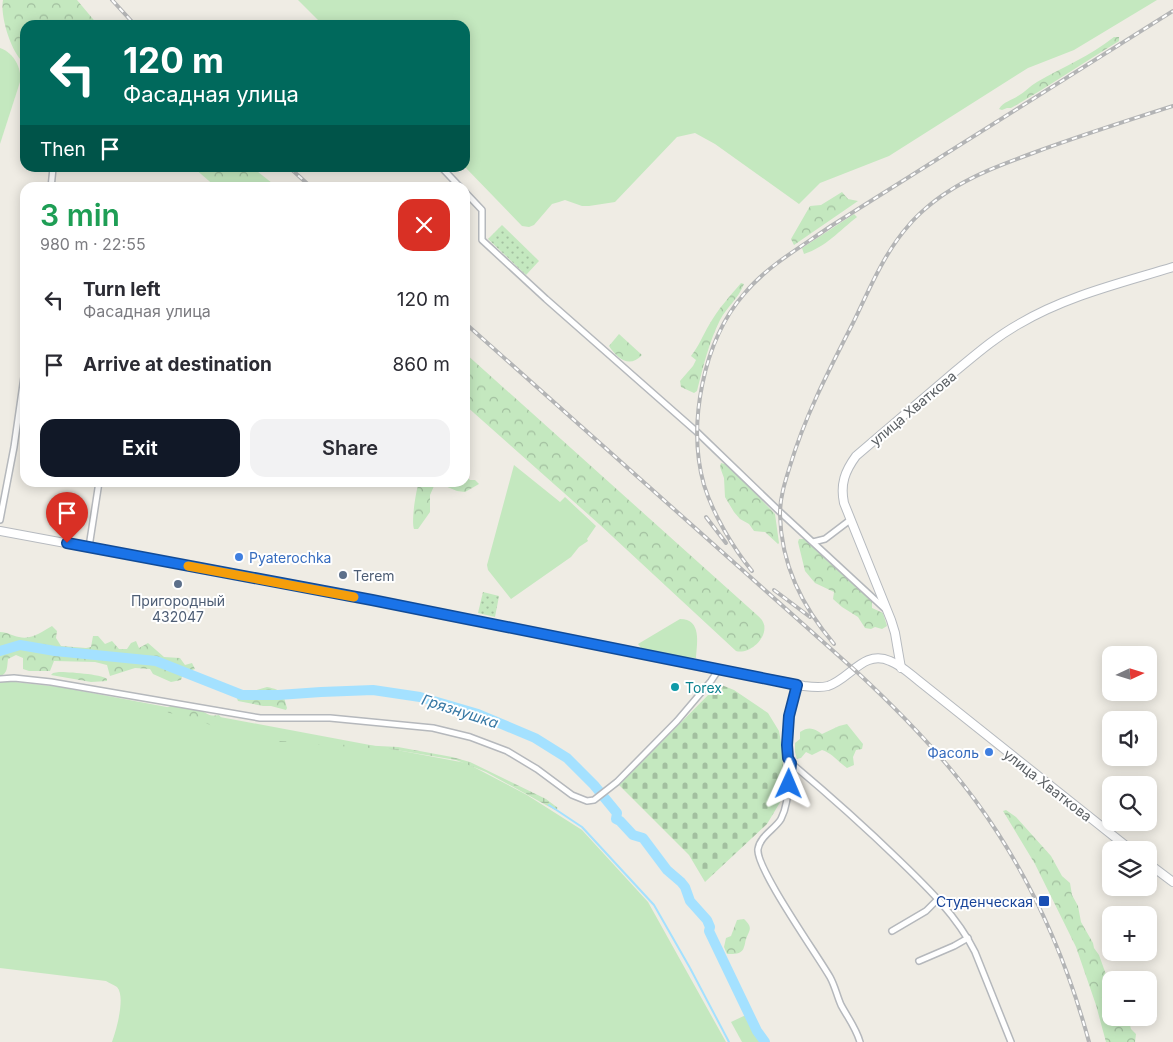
<!DOCTYPE html>
<meta charset="utf-8">
<style>
:root{--surface:#fff;--page:#f2f2f3;--text:#2b2b33;--muted:#7c7c81;--accent:#111827}
body{margin:0;font-family:Inter,sans-serif;background:var(--page);color:var(--text);height:100vh;display:flex;flex-direction:column;font-size:19px;white-space:nowrap}
*{box-sizing:border-box;margin:0}
p{font-size:16px;color:var(--muted)}
.icon{flex:none;width:28px;height:28px;fill:none;stroke:currentColor;stroke-width:2;stroke-linecap:round;stroke-linejoin:round}
.map{position:relative;flex:1;overflow:hidden}
.side{position:absolute;left:20px;top:182px;width:450px;height:305px;display:flex;flex-direction:column;background:var(--surface);border-radius:15px;box-shadow:0 2px 12px #0003}
.side>*{flex:none}
.guide{position:absolute;left:20px;top:20px;width:450px;height:152px;border-radius:15px;box-shadow:0 2px 12px #0003;background:#00695c;color:#fff;overflow:hidden}
.needle{width:32px;rotate:86deg}
.buttons{position:absolute;left:1102px;top:646px;display:grid;gap:10px}
.buttons a{display:grid;place-items:center;width:55px;height:55px;border-radius:10px;background:var(--surface);box-shadow:0 2px 12px #0003;font-size:25px}
.pin{position:absolute;display:grid;place-items:center;width:42px;height:42px;color:#fff;margin:-51px -21px;border-radius:50% 50% 50% 0;rotate:-45deg;box-shadow:0 0 5px #0007}
.pin .icon{rotate:45deg}
.me{position:absolute;width:55px;margin:-28px;rotate:1deg;stroke-linejoin:round;filter:drop-shadow(0 0 4px #0008)}
.turn{display:flex;align-items:center;gap:18px;height:105px;padding:0 20px;font-size:22px}
.turn .icon{width:65px;height:65px;stroke-width:2.5}
.turn b{display:block;font-size:35px;line-height:42px}
.then{display:flex;align-items:center;height:48px;padding:0 20px;background:#0003;gap:10px;font-size:19px}
.round{display:grid;place-items:center;flex:none;width:52px;height:52px;border-radius:15px;background:var(--page)}
.head{display:flex;align-items:center;justify-content:space-between;height:85px;padding:0 20px}
h1{font-size:30px;font-weight:600;line-height:38px;color:#1e9e55}
.primary-button{display:flex;gap:10px;margin-top:auto;padding:10px 20px}
.primary-button a{flex:1;height:58px;border-radius:15px;background:var(--accent);color:#fff;font-size:20px;font-weight:600;line-height:58px;text-align:center}
.primary-button a+a{background:var(--page);color:var(--text)}
ul{padding:0;list-style:none}
li{display:flex;align-items:center;gap:15px;height:65px;padding:0 20px}
li div{flex:1}
li b{display:block;font-size:19px}
li em{font-style:normal}
.map>svg:first-child{display:block}
</style>
<div class="map">
<svg width="1173" height="1042" viewBox="0 0 1173 1042">
<defs>
<pattern id="forest-crowns" width="20" height="18" patternUnits="userSpaceOnUse" patternTransform="scale(1.25)"><rect width="20" height="18" fill="#c4e8bf"/><path d="M2 6a3 3 0 1 1 6 0M12 15a3 3 0 1 1 6 0" fill="none" stroke="#a2bf9f"/></pattern>
<pattern id="wetland-marsh" width="20" height="14" patternUnits="userSpaceOnUse" patternTransform="scale(1.25)"><rect width="20" height="14" fill="#c4e8bf"/><path d="M1 5h8M5 5V1M11 12h8M15 12V8" fill="none" stroke="#a2bf9f"/></pattern>
<pattern id="cemetery-stones" width="16" height="16" patternUnits="userSpaceOnUse" patternTransform="scale(1.25)"><rect width="16" height="16" fill="#c4e8bf"/><path d="M2 7V4a2 2 0 0 1 4 0v3zM10 15v-3a2 2 0 0 1 4 0v3z" fill="#a2bf9f"/></pattern>
<pattern id="park-dots" width="8" height="8" patternUnits="userSpaceOnUse" patternTransform="scale(1.25)"><rect width="8" height="8" fill="#c4e8bf"/><path d="M2 2h.1M6 6h.1" fill="none" stroke="#a2bf9f" stroke-width="1.8" stroke-linecap="round"/></pattern>
</defs>
<rect width="100%" height="100%" fill="#efece4"/>
<!-- green -->
<g fill="#c4e8bf">
<polygon points="298,0 1157,0 1074,50 1028,68 889,156 820,183 799,204 715,144 695,133 677,137 615,202 589,206 582,206 565,200 559,202 552,204 534,225 529,227 522,226 465,167 465,25 323,25"/>
<path d="M 0,48 C 14,53 22,68 20,82 L 0,144 Z"/>
<path d="M 854,214 L 857,217 C 840,230 826,247 804,254 L 802,248 Z"/>
<polygon points="514,465 560,502 565,497 596,526 587,539 588,541 579,547 571,557 511,599 488,570 487,565"/>
<path d="M 680,619 C 702,619 697,643 696,658 L 681,657 L 642,649 L 638,644 Z"/>
<path d="M 6,681 L 60,687 L 466,763 L 527,795 L 582,830 L 648,902 L 726,1042 L 112,1042 C 116,1031 126,997 117,987 C 114,985 109,983 106,981 L 0,968 L 0,682 Z"/>
<polygon points="748,1014 761,1042 742,1042 731,1022"/>
</g>
<!-- forest -->
<g fill="url(#forest-crowns)">
<path d="M 3,0 L 77,0 L 98,25 L 25,25 L 25,36 L 22,35 L 21,37 L 25,44 L 25,60 L 21,60 C 10,48 0,15 3,0 Z"/>
<path d="M 1114,37 L 1119,37 L 1119,41 C 1083,63 1048,87 1011,108 L 1007,108 L 1002,110 L 999,109 C 1003,102 1012,100 1018,96 C 1025,92 1030,86 1037,82 C 1063,67 1090,56 1114,37 Z"/>
<polygon points="194,168 253,168 277,187 216,187"/>
<polygon points="842,192 848,199 858,201 794,245 791,239 810,206 821,205"/>
<path d="M 741,283 L 744,284 C 738,299 727,307 720,320 C 709,342 703,367 697,391 L 694,393 L 681,387 L 680,381 L 693,366 L 696,360 L 691,356 C 699,346 703,335 709,325 C 718,309 730,296 741,283 Z"/>
<path d="M 619,334 L 642,355 C 629,369 617,358 609,346 Z"/>
<path d="M 465,353 L 757,615 C 759,617 762,619 763,622 C 770,636 750,655 736,651 L 599,524 L 465,405 Z"/>
<polygon points="721,463 728,465 775,514 779,543 778,544 765,532 754,531 749,524 740,519 734,512 725,497 724,478 720,467"/>
<path d="M 468,478 L 470,480 L 475,480 L 479,484 L 465,492 L 457,491 L 445,486 L 434,486 L 430,495 L 430,512 L 418,529 L 414,529 C 411,522 416,489 419,483 L 465,482 L 465,479 Z"/>
<polygon points="799,539 807,539 872,601 872,608 883,613 887,626 882,629 875,627 871,629 865,628 858,617 842,607 833,599 834,592 815,583 805,571 798,542"/>
<path d="M 52,626 L 57,631 L 56,638 L 61,646 L 86,648 L 91,647 L 93,636 L 98,636 L 105,644 L 112,641 L 119,649 L 127,649 L 131,643 L 136,641 L 139,648 L 148,643 L 164,657 L 180,658 L 185,665 L 192,663 L 195,669 L 183,673 L 181,680 L 171,682 L 153,674 L 150,669 L 135,668 L 110,676 L 107,665 L 95,662 L 54,661 L 50,671 L 29,671 L 23,669 L 23,658 L 16,655 L 8,659 C 7,666 8,674 0,676 L 0,632 C 8,632 12,636 19,637 C 32,640 41,632 52,626 Z"/>
<path d="M 59,672 C 68,672 101,674 107,679 L 107,681 L 91,682 L 51,675 L 53,673 Z"/>
<path d="M 267,687 C 283,690 283,693 287,708 L 286,710 L 271,706 L 263,706 L 238,701 L 236,696 Z"/>
<polygon points="171,706 202,711 211,716 219,715 224,721 221,725 214,727 206,723 197,722 192,717 169,713 166,711 166,708"/>
<path d="M 847,724 L 863,744 L 862,749 L 856,750 L 853,757 L 854,765 L 847,768 C 838,762 832,753 822,750 L 812,755 L 806,752 L 801,758 L 797,759 L 795,752 L 795,743 L 800,739 L 800,732 C 809,726 814,728 822,734 L 839,726 Z"/>
<polygon points="1006,810 1016,817 1051,856 1062,876 1070,883 1072,895 1078,906 1081,922 1093,943 1094,948 1099,955 1108,980 1111,982 1111,1018 1128,1018 1131,1029 1136,1034 1135,1042 1106,1042 1096,1005 1076,947 1035,864 1003,811"/>
<path d="M 744,919 C 753,928 750,929 746,939 C 745,942 745,945 744,947 C 742,955 733,954 727,954 L 724,947 L 726,938 L 731,936 L 737,920 Z"/>
</g>
<!-- wetland -->
<polygon fill="url(#wetland-marsh)" points="280,741 398,747 452,757 470,762 546,799 558,808 555,810 486,772 456,760 390,749 285,743 279,742"/>
<!-- cemetery -->
<polygon fill="url(#cemetery-stones)" points="719,684 734,690 768,713 779,731 782,748 785,794 767,824 705,882 689,855 619,785"/>
<!-- park -->
<g fill="url(#park-dots)">
<polygon points="502,225 539,261 526,275 488,239"/>
<polygon points="483,592 499,596 495,617 478,613"/>
</g>
<g fill="none" stroke-linecap="round" stroke-linejoin="round">
<!-- stream -->
<polyline stroke="#a4e1ff" stroke-width="2" points="549,805 582,827 654,905 690,968 729,1042"/>
<!-- river -->
<polyline stroke="#a4e1ff" stroke-width="10" points="0,651 20,645 55,651 156,661 242,695 278,695 321,692 373,690 420,697 478,714 535,738 567,758 594,785 617,813 616,819 620,821 633,835 643,838 667,870 681,882 685,887 690,901 707,920 710,927 709,931 757,1031 765,1042"/>
<!-- street casing -->
<g stroke="#b5b8bc" stroke-width="8">
<g id="street">
<polyline points="442,168 461,188"/>
<polyline points="51,188 53,168"/>
<polyline points="465,192 482,210 482,240 546,299 697,432 780,512 884,608"/>
<polyline points="0,520 14,447 25,370"/>
<polyline points="813,542 825,539 850,520"/>
<polyline points="89,547 99,482"/>
<polyline points="0,679 14,678 51,682 260,718 330,718 433,728 470,737 507,751 537,769 572,795 587,801 594,800 617,782 677,721 711,681 719,669"/>
<path d="M 797,685 C 791,708 780,740 791,763 C 828,794 865,827 900,861 C 928,888 957,916 975,952 L 1011,1042"/>
<path d="M 791,763 C 787,782 790,801 781,819 C 775,829 760,836 758,849 C 755,867 818,956 830,977 C 835,986 837,996 841,1005 C 848,1018 856,1028 860,1042"/>
<polyline points="892,931 926,911 938,899"/>
<polyline points="919,961 954,946 968,938"/>
</g>
</g>
<!-- secondary casing -->
<g stroke="#b6babf" stroke-width="10">
<g id="secondary">
<path d="M 0,531 L 372,600 L 804,686 C 812,687 820,688 828,686 C 850,679 864,649 890,661 C 901,665 910,674 919,681 L 1131,850"/>
<path d="M 901,668 L 895,633 L 891,620 L 844,503 C 840,484 845,471 856,456 C 888,429 920,401 952,374 C 974,356 994,338 1019,324 C 1066,296 1121,283 1173,267"/>
<polyline points="1149,864 1173,882"/>
</g>
</g>
<!-- street -->
<use href="#street" stroke="#fff" stroke-width="5"/>
<!-- secondary -->
<use href="#secondary" stroke="#fff" stroke-width="8"/>
<!-- rail casing -->
<g stroke="#b3b4b5" stroke-width="4">
<g id="rail">
<polyline points="112,0 135,25"/>
<polyline points="290,168 312,188"/>
<path d="M 465,323 L 858,673 C 900,712 941,754 975,800 C 1028,872 1066,957 1089,1042"/>
<polyline points="706,517 726,543"/>
<path d="M 752,571 C 733,548 713,514 704,485 C 687,425 703,341 744,294 C 767,266 801,247 831,226 L 1173,11"/>
<polyline points="774,590 810,617"/>
<path d="M 834,644 C 802,606 781,565 780,514 C 780,497 785,482 790,466 C 805,416 829,370 853,323 C 869,290 884,253 909,225 C 918,214 935,200 946,193 C 973,175 1003,164 1033,153 C 1079,136 1126,121 1173,106"/>
</g>
</g>
<!-- rail -->
<use href="#rail" stroke="#fff" stroke-width="2" stroke-dasharray="5.5" stroke-linecap="butt"/>
</g>
<g fill="none" stroke-linecap="round" stroke-linejoin="round">
<!-- route casing -->
<g stroke="#114b97" stroke-width="12">
<polyline id="route" points="67,543 372,600 797,685 789,716 787,745 788,758 791,763 789,784"/>
</g>
<!-- route -->
<use href="#route" stroke="#1a73e8" stroke-width="9"/>
<!-- slow -->
<polyline stroke="#f59e0b" stroke-width="9" points="188,566 354,597"/>
</g>
<!-- markers -->
<g fill="#3f7fe0" stroke="#fff" stroke-width="2">
<circle cx="239" cy="557" r="5"/>
<circle cx="989" cy="752" r="5"/>
</g>
<g fill="#5c6f8a" stroke="#fff" stroke-width="2">
<circle cx="343" cy="575" r="5"/>
<circle cx="178" cy="584" r="5"/>
</g>
<circle fill="#0f9aa8" stroke="#fff" stroke-width="2" cx="675" cy="687" r="5"/>
<rect fill="#1a4fb4" stroke="#fff" stroke-width="2" x="1038" y="895" width="12" height="12" rx="2.5"/>
<g text-anchor="middle" dominant-baseline="central" stroke-width="4" stroke-linejoin="round" paint-order="stroke">
<!-- street labels -->
<g font-size="14" fill="#5c6165" stroke="#fff">
<text transform="translate(913 408) rotate(-40)">улица Хваткова</text>
<text transform="translate(1048 785) rotate(38)">улица Хваткова</text>
</g>
<!-- shop labels -->
<g font-size="14" fill="#366cbe" stroke="#fff" text-anchor="start">
<text x="249" y="557">Pyaterochka</text>
<text x="979" y="752" text-anchor="end">Фасоль</text>
</g>
<!-- service labels -->
<g font-size="14" fill="#4e5e75" stroke="#fff" text-anchor="start">
<text x="353" y="575">Terem</text>
<text x="178" y="600" text-anchor="middle">Пригородный<tspan x="178" dy="16">432047</tspan></text>
</g>
<!-- culture labels -->
<g font-size="14" fill="#0d838f" stroke="#fff" text-anchor="start">
<text x="685" y="687">Torex</text>
</g>
<!-- transit labels -->
<g font-size="14" fill="#164399" stroke="#fff" text-anchor="end">
<text x="1033" y="901">Студенческая</text>
</g>
<!-- water labels -->
<g font-size="15" font-style="italic" fill="#3778a4" stroke="#fff">
<text transform="translate(460 711) rotate(18)">Грязнушка</text>
</g>
</g>
</svg>
<div class="buttons">
<a><svg class="needle" viewBox="-14 -14 28 28"><path d="M0-13l5 13h-10z" fill="#e53935"/><path d="M0 13l5-13h-10z" fill="#7c7c81"/></svg></a>
<a><svg class="icon" aria-label="sound" viewBox="0 0 24 24"><path d="M4 9h4l5-4v14l-5-4H4zM17 9q2 3 0 6"/></svg></a>
<a><svg class="icon" aria-label="search" viewBox="0 0 24 24"><circle cx="10" cy="10" r="6"/><path d="M15 15l6 6"/></svg></a>
<a><svg class="icon" aria-label="layers" viewBox="0 0 24 24"><path d="M12 4l9 5-9 5-9-5zM3 14l9 5 9-5"/></svg></a>
<a>+</a>
<a>−</a>
</div>
<div class="pin" style="left:67px;top:543px;background:#d93025"><svg class="icon" aria-label="arrive" viewBox="0 0 24 24"><path d="M6 21V4h12l-3 4 3 4H6"/></svg></div>
<svg class="me" style="left:789px;top:784px" viewBox="-20 -20 40 40"><path d="M0-17L14 15 0 8-14 15z" fill="#1a73e8" stroke="#fff" stroke-width="4"/></svg>
<div class="guide">
<div class="turn"><svg class="icon" aria-label="left" viewBox="0 0 24 24"><path d="M17 20v-9H6M10 6l-5 5 5 5"/></svg><div><b>120 m</b>Фасадная улица</div></div>
<div class="then">Then<svg class="icon" aria-label="arrive" viewBox="0 0 24 24"><path d="M6 21V4h12l-3 4 3 4H6"/></svg></div>
</div>
<section class="side">
<div class="head"><div><h1>3 min</h1><p>980 m · 22:55</p></div><a class="round" style="background:#d93025;color:#fff"><svg class="icon" aria-label="close" viewBox="0 0 24 24"><path d="M6 6l12 12M18 6L6 18"/></svg></a></div>
<ul>
<li><svg class="icon" aria-label="left" viewBox="0 0 24 24"><path d="M17 20v-9H6M10 6l-5 5 5 5"/></svg><div><b>Turn left</b><p>Фасадная улица</p></div><em>120 m</em></li>
<li><svg class="icon" aria-label="arrive" viewBox="0 0 24 24"><path d="M6 21V4h12l-3 4 3 4H6"/></svg><div><b>Arrive at destination</b></div><em>860 m</em></li>
</ul>
<div class="primary-button"><a>Exit</a><a>Share</a></div>
</section>
</div>
